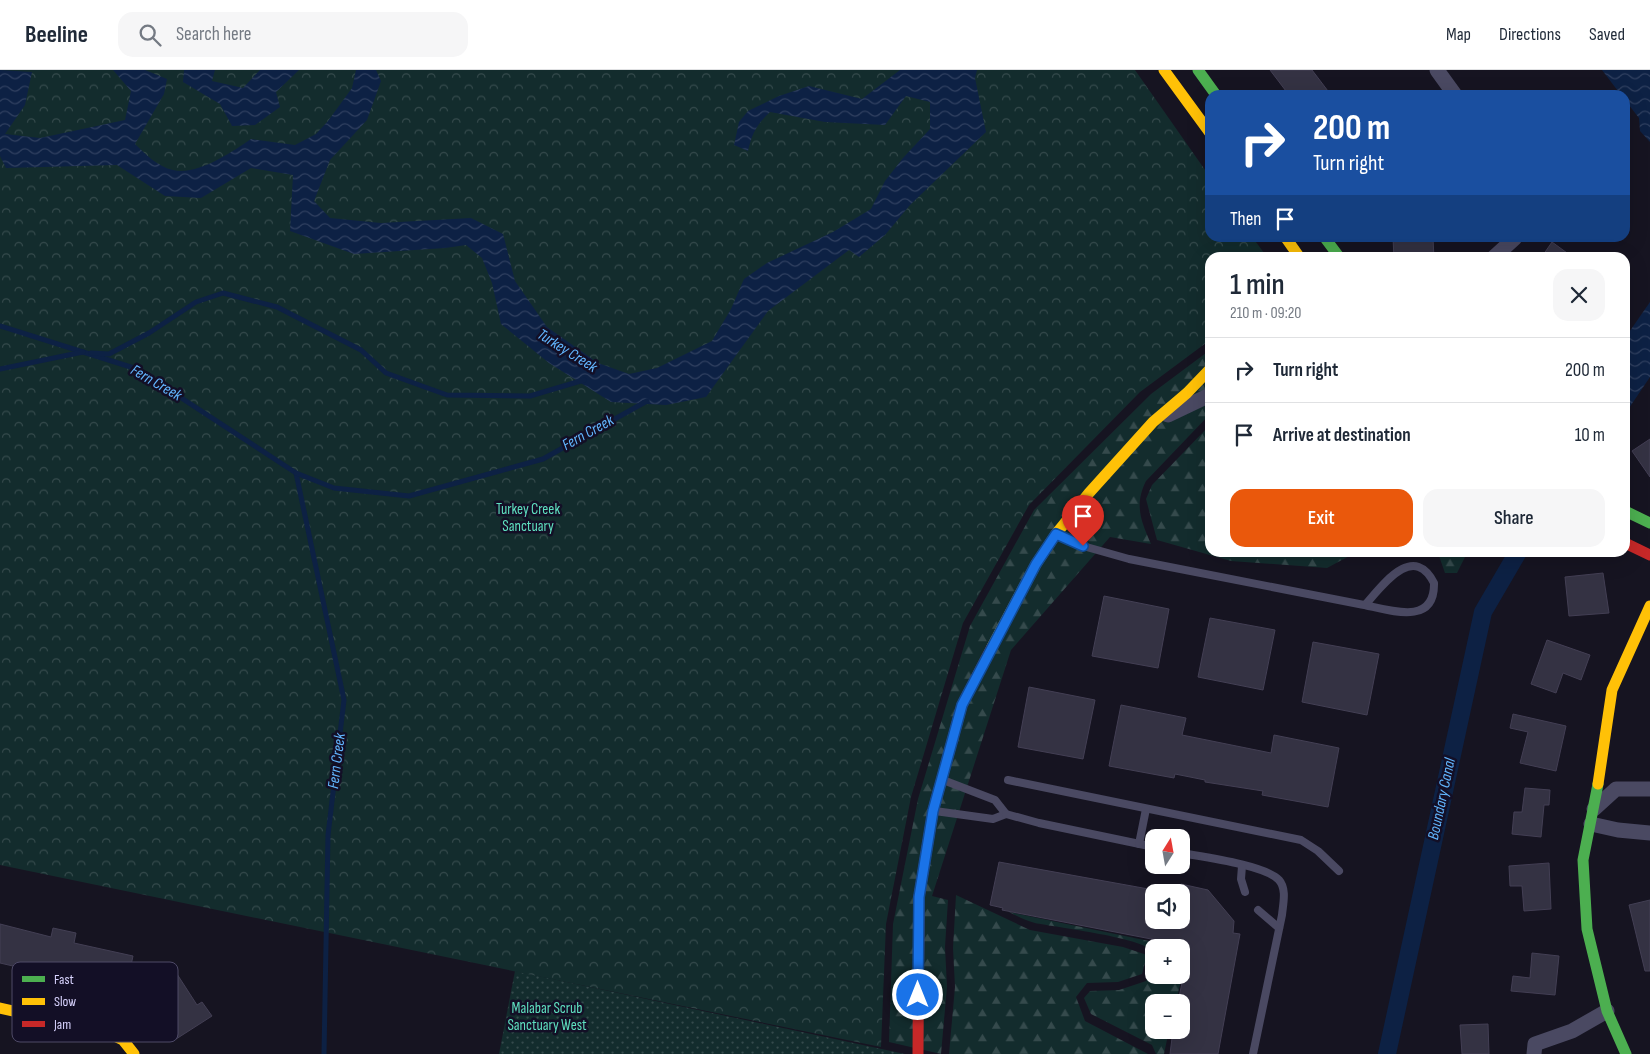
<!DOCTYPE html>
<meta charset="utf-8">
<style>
:root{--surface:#fff;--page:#f6f6f7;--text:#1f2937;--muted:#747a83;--line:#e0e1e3;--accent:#ea580c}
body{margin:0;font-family:"Sofia Sans Condensed",sans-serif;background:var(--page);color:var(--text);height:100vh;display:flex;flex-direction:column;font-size:19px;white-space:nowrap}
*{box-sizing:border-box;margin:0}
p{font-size:16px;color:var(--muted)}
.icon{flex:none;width:28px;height:28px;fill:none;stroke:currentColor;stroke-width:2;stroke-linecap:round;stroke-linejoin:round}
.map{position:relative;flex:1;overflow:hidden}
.side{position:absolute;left:1205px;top:182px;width:425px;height:305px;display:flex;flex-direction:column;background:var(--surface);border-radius:15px;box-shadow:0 5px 20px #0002}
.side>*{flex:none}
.top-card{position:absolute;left:1205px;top:20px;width:425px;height:152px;border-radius:15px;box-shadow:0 5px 20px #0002;background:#1a4fa0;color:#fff;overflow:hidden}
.needle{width:32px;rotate:11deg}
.fabs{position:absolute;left:1145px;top:759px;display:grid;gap:10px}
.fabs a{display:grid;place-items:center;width:45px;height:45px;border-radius:10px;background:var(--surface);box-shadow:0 5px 20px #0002;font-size:25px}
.pin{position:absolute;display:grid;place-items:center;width:42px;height:42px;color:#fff;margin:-51px -21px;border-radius:50% 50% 50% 0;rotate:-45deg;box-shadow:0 0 5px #0007}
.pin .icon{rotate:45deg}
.me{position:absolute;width:55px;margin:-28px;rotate:0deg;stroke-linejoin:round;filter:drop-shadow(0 0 4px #0008)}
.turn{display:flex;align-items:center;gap:18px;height:105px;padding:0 25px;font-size:22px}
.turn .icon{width:65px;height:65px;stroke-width:2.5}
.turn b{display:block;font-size:35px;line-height:42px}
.then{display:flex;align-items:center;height:48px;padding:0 25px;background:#0003;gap:10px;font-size:19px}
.round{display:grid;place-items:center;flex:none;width:52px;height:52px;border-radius:15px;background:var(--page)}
.headline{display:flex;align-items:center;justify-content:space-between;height:85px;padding:0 25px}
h1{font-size:30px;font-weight:600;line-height:38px}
.action{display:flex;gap:10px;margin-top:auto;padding:10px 25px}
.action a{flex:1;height:58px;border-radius:15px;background:var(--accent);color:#fff;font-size:20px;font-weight:600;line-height:58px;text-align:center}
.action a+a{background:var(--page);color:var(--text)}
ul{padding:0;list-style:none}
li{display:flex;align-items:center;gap:15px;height:65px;padding:0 25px;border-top:1px solid var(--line)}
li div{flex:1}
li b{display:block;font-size:19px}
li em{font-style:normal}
header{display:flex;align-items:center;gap:30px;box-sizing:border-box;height:70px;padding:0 25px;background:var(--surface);border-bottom:1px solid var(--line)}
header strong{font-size:24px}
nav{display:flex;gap:28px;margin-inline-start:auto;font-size:18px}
.search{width:350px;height:45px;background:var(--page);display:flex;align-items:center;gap:12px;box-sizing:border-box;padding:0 18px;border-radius:15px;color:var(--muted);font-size:19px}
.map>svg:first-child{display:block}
</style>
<header>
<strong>Beeline</strong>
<div class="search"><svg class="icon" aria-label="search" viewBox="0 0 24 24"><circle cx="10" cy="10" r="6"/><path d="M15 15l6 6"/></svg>Search here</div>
<nav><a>Map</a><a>Directions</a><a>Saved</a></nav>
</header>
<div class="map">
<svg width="1650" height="984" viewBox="0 0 1650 984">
<defs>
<pattern id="grass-dots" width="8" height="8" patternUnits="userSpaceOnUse" patternTransform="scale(1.25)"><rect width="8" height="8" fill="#132c2d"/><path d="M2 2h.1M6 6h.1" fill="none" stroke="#354a4c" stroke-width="1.8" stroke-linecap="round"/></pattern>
<pattern id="forest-firs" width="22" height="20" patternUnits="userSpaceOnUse" patternTransform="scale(1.25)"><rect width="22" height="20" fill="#132c2d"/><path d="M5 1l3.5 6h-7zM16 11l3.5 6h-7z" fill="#354a4c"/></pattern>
<pattern id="park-crowns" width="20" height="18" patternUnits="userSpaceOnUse" patternTransform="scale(1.25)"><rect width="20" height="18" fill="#132c2d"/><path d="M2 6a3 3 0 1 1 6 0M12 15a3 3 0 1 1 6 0" fill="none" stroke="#354a4c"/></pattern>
<pattern id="water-waves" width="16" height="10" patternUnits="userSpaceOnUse" patternTransform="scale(1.25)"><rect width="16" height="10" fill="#0d2144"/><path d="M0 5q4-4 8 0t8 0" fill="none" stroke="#304060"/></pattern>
</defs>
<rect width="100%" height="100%" fill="#161421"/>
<!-- grass -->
<polygon fill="url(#grass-dots)" points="515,901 905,984 499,984"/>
<!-- forest -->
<g fill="url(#forest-firs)">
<path d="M 1210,280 L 1210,344 L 1146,411 C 1134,435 1141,451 1151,474 L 1110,467 L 1011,580 L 932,826 L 948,830 L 945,877 L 947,917 L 941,984 L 889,972 L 893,854 L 918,729 L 970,556 L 1034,440 L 1151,324 Z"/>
<polygon points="1210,355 1210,482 1355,483 1327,498 1231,491 1157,470 1146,429 1152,415"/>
<polygon points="1438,483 1438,482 1467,483 1457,503 1445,503"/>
<polygon points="956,825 1030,860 1123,877 1147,885 1142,904 1118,912 1087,913 1076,927 1085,951 1148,984 949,984 955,917 953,878"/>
<path d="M 1009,842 L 1178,877 L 1154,878 L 1154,883 C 1148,868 1054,857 1035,853 C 1026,851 1017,846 1009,842 Z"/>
<polygon points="1181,878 1188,880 1176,932 1154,932 1154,960 1169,960 1164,984 1156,984 1152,975 1091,944 1084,928 1090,921 1119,920 1146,911 1154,887 1154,905 1181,905"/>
</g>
<!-- park -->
<polygon fill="url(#park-crowns)" points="0,0 1135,0 1210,107 1210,168 1253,168 1267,187 1210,188 1210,270 1140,322 1029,435 963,553 911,727 886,854 881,977 0,795"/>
<!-- water -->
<g fill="url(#water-waves)">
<path d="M 0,0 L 32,2 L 25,35 L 5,64 L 40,68 L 125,50 L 131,21 L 113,0 L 145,0 L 167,9 L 164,24 L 135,74 C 145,84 158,97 173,100 C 197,106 232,82 251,69 L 295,75 L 316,64 L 328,51 L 352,18 L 356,0 L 376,0 L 381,11 L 367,50 L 330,90 L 314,131 L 330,148 L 381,153 L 471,148 L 503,164 L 515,211 L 547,257 L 598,293 L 629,304 L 657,298 L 712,271 L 731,239 L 744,209 L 767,193 L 833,162 L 871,139 L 885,111 L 903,88 L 930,59 L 930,32 L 906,26 L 885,55 L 825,52 L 770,42 C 757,54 752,63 748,81 L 734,75 L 739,52 L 748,41 L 779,26 L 809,16 L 862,29 L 900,0 L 977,0 L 975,8 L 986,62 L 910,135 L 885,165 L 859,187 L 849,180 L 768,241 L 706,327 L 666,335 L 611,332 L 549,293 L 501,254 L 492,213 L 482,188 L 466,175 L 445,178 L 354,184 L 290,161 L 293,105 L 251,98 L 201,128 L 165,126 L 117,95 L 6,98 L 0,86 Z"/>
<polygon points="184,0 215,0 212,11 243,18 260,0 299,0 276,22 280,37 255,55 232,56 220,34 183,12"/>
<polygon points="1602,0 1650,0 1650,72 1640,61 1639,48 1625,30 1625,25 1621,25"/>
<polygon points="1650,232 1650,307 1625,344 1625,268"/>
</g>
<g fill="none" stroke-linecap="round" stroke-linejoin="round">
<!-- stream -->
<g stroke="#0d2144" stroke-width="5">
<polyline points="0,256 137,299 296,403 344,630 328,765 324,984"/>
<polyline points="91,283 109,284 149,263 196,232 223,223 277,237 361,280 386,303 447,325 530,326 584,310"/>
<polyline points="0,299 83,282"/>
<polyline points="296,403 334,418 409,426 543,389 647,331"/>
</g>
<!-- canal -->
<polyline stroke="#0d2144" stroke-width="18" points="1387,984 1483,542 1518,482"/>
</g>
<!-- building -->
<g fill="#343243" stroke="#433f54">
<polygon points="1270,0 1312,0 1331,25 1289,25"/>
<polygon points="1393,168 1433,168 1434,188 1394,188"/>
<polygon points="1552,172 1574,188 1541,188"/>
<polygon points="1650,369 1650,407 1632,381"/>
<polygon points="1603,503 1609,543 1569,546 1565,507"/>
<polygon points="1104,526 1169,539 1158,598 1092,586"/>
<polygon points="1210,548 1275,560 1263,620 1198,607"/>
<polygon points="1547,570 1590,585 1581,610 1563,603 1556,623 1531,614"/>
<polygon points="1313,572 1379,584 1367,645 1302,632"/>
<polygon points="1029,617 1095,630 1083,689 1018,677"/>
<polygon points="1121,635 1186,648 1182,665 1271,683 1274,665 1339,678 1328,737 1262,725 1263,721 1205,712 1205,710 1175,704 1174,708 1109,696"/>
<polygon points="1513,644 1566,656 1556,701 1520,693 1528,662 1510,658"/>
<polygon points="1525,718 1550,720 1549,735 1544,735 1541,767 1512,764 1514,742 1522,742"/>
<polygon points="999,792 1154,820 1154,850 1181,850 1181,814 1208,820 1234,851 1233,863 1240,864 1218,984 1170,984 1173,960 1181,960 1181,932 1178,932 1188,884 1182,875 1002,840 1003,838 990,835"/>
<polygon points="1549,793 1551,839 1524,841 1522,816 1510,816 1509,796"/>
<polygon points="1650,830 1650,901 1645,901 1629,835"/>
<polygon points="0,854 51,867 53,858 76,863 74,873 133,886 127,914 103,909 100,925 45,914 46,908 42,907 43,903 0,893"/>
<polygon points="1532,883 1559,886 1555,925 1511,921 1513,906 1530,908"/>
<polygon points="177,904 197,935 202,932 212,946 173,971 166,962 163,964 149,942 153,940 144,925"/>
<polygon points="1488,954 1489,984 1462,984 1460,955"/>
</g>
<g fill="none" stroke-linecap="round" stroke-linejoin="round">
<!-- lane -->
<g stroke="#4a4962" stroke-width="8">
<path d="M 1058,465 L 1083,476 L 1129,489 L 1359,534 C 1387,539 1435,558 1434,513 C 1413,472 1382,516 1365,535"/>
<polyline points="1008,710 1301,770 1318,781 1339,801"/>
<polyline points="935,741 993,749 1006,744 995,730 943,710"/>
<polyline points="1006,744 1039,753 1154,777"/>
<polyline points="1139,774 1146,739"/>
<path d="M 1181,783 C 1203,787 1265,795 1279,810 C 1287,819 1283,834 1282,845 L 1253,984"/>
<polyline points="1242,796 1241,809 1245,822"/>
<polyline points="1258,840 1279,858"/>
</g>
<!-- street -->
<g stroke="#4a4962" stroke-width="15">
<polyline points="1437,0 1455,25"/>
<polyline points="1493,188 1515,168"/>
<polyline points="1168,345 1210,325"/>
<polyline points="1594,739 1616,719 1650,719"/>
<polyline points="1591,754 1618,760 1650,763"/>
<polyline points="1534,984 1535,974 1572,961 1607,941"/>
</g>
<!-- fast -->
<g stroke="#4caf50" stroke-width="11">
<polyline points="1198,0 1216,25"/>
<polyline points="1325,168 1340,188"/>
<polyline points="1625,441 1650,453"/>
<polyline points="1598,714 1583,790 1587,859 1607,941 1626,984"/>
</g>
<!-- slow -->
<g stroke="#ffc107" stroke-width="11">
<polyline points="1164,0 1210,63"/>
<polyline points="1286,168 1300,188"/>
<polyline points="992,577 1036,494 1056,464 1089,423 1153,352 1187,323 1210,299"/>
<polyline points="1598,714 1612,620 1650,536"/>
<polyline points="0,938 106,962 123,970 134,984"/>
</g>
<!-- jam -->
<g stroke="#c62828" stroke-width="11">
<polyline points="1625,473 1650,485"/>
<polyline points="918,984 919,827 933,741 962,635 992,577"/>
</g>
</g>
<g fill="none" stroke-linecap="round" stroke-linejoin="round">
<!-- route casing -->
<g stroke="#114b97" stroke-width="12">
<polyline id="route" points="918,925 919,827 933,741 962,635 1036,494 1056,464 1083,476"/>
</g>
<!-- route -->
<use href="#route" stroke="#1a73e8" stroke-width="9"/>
</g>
<g text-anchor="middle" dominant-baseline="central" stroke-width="5" stroke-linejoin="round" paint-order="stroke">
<!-- park labels -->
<g font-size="15" fill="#5fe0c0" stroke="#130f26">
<text x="528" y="439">Turkey Creek<tspan x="528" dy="17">Sanctuary</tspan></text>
<text x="547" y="938">Malabar Scrub<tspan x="547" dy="17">Sanctuary West</tspan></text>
</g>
<!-- water labels -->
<g font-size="16" font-style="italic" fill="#62b6ff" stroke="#130f26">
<text transform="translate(567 281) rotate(32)">Turkey Creek</text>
<text transform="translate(156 313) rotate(30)">Fern Creek</text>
<text transform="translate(588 363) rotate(-29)">Fern Creek</text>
<text transform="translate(337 691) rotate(-83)">Fern Creek</text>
<text transform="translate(1442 729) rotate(-78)">Boundary Canal</text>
</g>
</g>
<!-- legend -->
<rect x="12" y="892" width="166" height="80" rx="8" fill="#130f26" stroke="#4e4a67" stroke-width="1"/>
<rect x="22" y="906" width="23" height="6" fill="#4caf50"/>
<rect x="22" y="928" width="23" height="7" fill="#ffc107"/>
<rect x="22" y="951" width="23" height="6" fill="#c62828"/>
<g font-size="14" fill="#d9d4ff">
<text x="54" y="914">Fast</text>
<text x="54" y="936">Slow</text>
<text x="54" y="959">Jam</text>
</g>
</svg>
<div class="fabs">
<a><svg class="needle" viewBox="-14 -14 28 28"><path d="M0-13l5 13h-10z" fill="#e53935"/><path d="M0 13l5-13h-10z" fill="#747a83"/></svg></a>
<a><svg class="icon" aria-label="sound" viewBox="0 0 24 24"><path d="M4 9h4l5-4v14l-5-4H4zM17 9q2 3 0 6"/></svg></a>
<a>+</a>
<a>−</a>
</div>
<div class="pin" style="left:1083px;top:476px;background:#d93025"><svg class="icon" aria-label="arrive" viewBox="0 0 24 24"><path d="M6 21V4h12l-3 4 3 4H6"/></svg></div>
<svg class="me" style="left:918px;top:925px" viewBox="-20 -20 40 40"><circle r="17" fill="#1a73e8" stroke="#fff" stroke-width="3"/><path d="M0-11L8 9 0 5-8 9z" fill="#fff"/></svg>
<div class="top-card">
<div class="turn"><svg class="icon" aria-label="right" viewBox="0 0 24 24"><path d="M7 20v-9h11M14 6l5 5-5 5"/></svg><div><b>200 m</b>Turn right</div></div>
<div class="then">Then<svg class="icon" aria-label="arrive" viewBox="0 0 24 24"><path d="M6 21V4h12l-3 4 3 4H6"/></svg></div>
</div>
<section class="side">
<div class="headline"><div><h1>1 min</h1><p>210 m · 09:20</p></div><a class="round"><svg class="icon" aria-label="close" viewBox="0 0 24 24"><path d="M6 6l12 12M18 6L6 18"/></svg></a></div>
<ul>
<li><svg class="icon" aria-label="right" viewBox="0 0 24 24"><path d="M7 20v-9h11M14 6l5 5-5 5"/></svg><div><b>Turn right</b></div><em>200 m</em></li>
<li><svg class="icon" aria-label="arrive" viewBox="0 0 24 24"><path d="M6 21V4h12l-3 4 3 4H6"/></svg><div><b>Arrive at destination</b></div><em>10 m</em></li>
</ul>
<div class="action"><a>Exit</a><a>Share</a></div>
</section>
</div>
